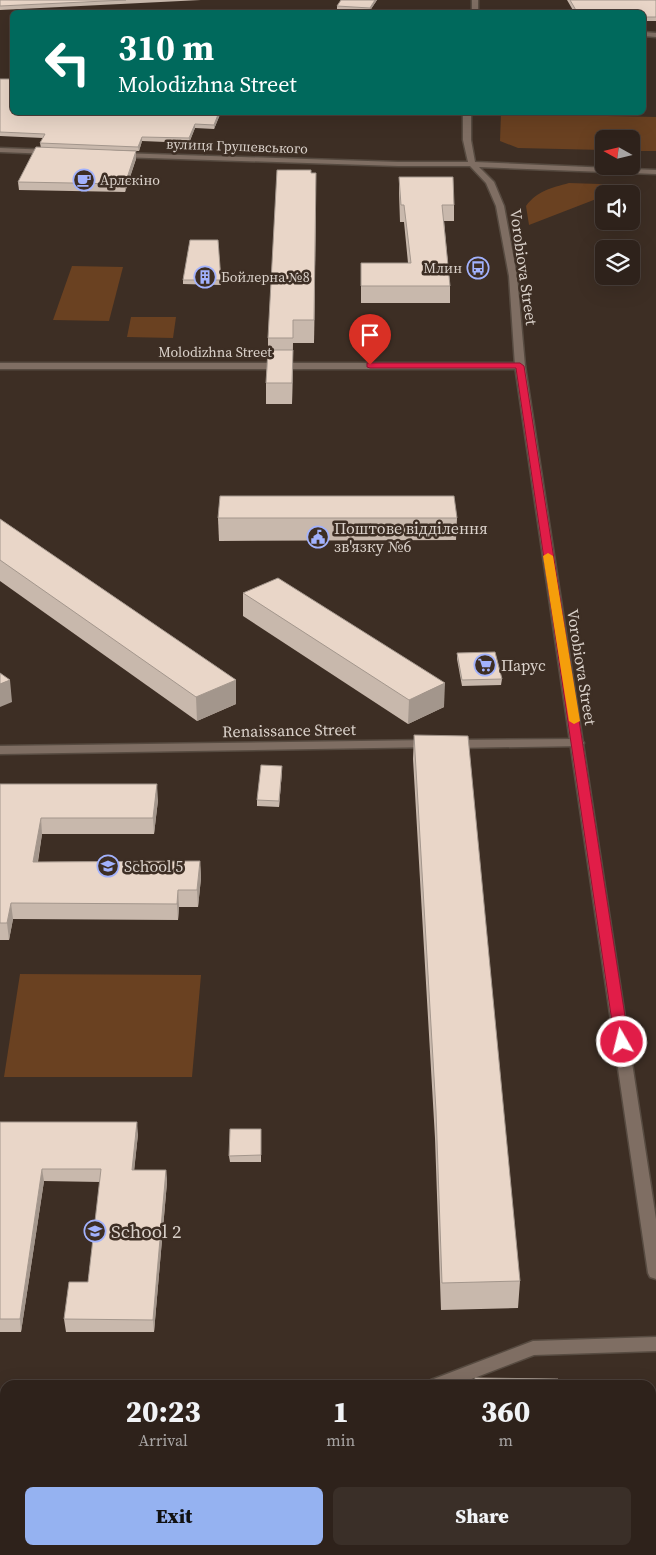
<!DOCTYPE html>
<meta charset="utf-8">
<style>
:root{--surface:#2e221b;--page:#3a2f28;--text:#f1f3f6;--muted:#a7a4a3;--line:#493f3a;--accent:#95b2f1}
body{margin:0;font-family:"Source Serif 4",serif;background:var(--page);color:var(--text);height:100vh;display:flex;flex-direction:column;font-size:19px;white-space:nowrap}
*{box-sizing:border-box;margin:0}
p{font-size:16px;color:var(--muted)}
.icon{flex:none;width:28px;height:28px;fill:none;stroke:currentColor;stroke-width:2;stroke-linecap:round;stroke-linejoin:round}
.map{position:relative;flex:1;overflow:hidden}
.drawer{position:absolute;left:0px;top:1380px;width:656px;height:175px;display:flex;flex-direction:column;background:var(--surface);border-radius:15px 15px 0 0;box-shadow:0 5px 20px #0002,0 0 0 1px var(--line)}
.drawer>*{flex:none}
.banner{position:absolute;left:10px;top:10px;width:636px;height:105px;border-radius:8px;box-shadow:0 5px 20px #0002,0 0 0 1px var(--line);background:#00695c;color:#fff;overflow:hidden}
.needle{width:32px;rotate:278deg}
.buttons{position:absolute;left:595px;top:130px;display:grid;gap:10px}
.buttons a{display:grid;place-items:center;width:45px;height:45px;border-radius:8px;background:var(--surface);box-shadow:0 5px 20px #0002,0 0 0 1px var(--line);font-size:25px}
.pin{position:absolute;display:grid;place-items:center;width:42px;height:42px;color:#fff;margin:-51px -21px;border-radius:50% 50% 50% 0;rotate:-45deg;box-shadow:0 0 5px #0007}
.pin .icon{rotate:45deg}
.me{position:absolute;width:55px;margin:-28px;rotate:352deg;stroke-linejoin:round;filter:drop-shadow(0 0 4px #0008)}
.turn{display:flex;align-items:center;gap:18px;height:105px;padding:0 25px;font-size:22px}
.turn .icon{width:65px;height:65px;stroke-width:2.5}
.turn b{display:block;font-size:35px;line-height:42px}
.eta{display:flex;justify-content:space-evenly;align-items:center;height:85px;text-align:center}
.eta b{font-size:30px;font-weight:800;line-height:35px}
.primary-button{display:flex;gap:10px;margin-top:auto;padding:10px 25px}
.primary-button a{flex:1;height:58px;border-radius:8px;background:var(--accent);color:#111;font-size:20px;font-weight:800;line-height:58px;text-align:center}
.primary-button a+a{background:var(--page);color:var(--text)}
.map>svg:first-child{display:block}
</style>
<div class="map">
<svg width="656" height="1555" viewBox="0 0 656 1555">
<rect width="100%" height="100%" fill="#3d2e24"/>
<!-- green -->
<g fill="#6a4121">
<polygon points="536,112 559,115 656,117 656,151 631,151 631,139 604,139 604,150 518,148 500,141 501,113"/>
<path d="M 569,183 L 630,185 L 604,194 L 604,196 L 529,225 L 526,206 C 537,191 551,188 569,183 Z"/>
<polygon points="72,266 123,267 109,321 53,320"/>
<polygon points="131,317 176,317 173,338 127,337"/>
<polygon points="20,974 201,975 192,1077 4,1077"/>
</g>
<g fill="none" stroke-linecap="round" stroke-linejoin="round">
<!-- minor casing -->
<g stroke="#574b41" stroke-width="3">
<g id="minor">
<polygon points="644,32 656,33 656,37 644,36"/>
<polygon points="0,363 520,363 525,366 520,369 0,369"/>
<polygon points="578,739 582,740 584,743 582,746 453,748 447,744 453,740"/>
<polygon points="431,740 437,744 435,747 0,754 0,746"/>
<polygon points="656,1337 656,1351 534,1355 456,1385 428,1385 431,1380 533,1341"/>
<rect x="0" y="1428" width="5" height="14"/>
</g>
</g>
<!-- secondary casing -->
<g stroke="#574b41" stroke-width="3">
<g id="secondary">
<rect x="472" y="0" width="6" height="12"/>
<polygon points="463,112 471,112 471,140 475,162 656,170 656,174 479,167 494,182 504,206 517,276 525,366 656,1219 656,1279 650,1277 648,1273 515,366 509,276 496,206 486,183 470,166 398,166 119,157 115,155 119,153 398,162 468,162 463,140"/>
<polygon points="0,148 51,150 55,152 51,154 0,152"/>
</g>
</g>
<!-- minor -->
<use href="#minor" fill="#7f6e63" fill-rule="evenodd"/>
<!-- secondary -->
<use href="#secondary" fill="#7f6e63" fill-rule="evenodd"/>
</g>
<!-- wall -->
<g fill="#c8b8ac">
<polygon points="0,0 201,0 0,10"/>
<polygon points="377,0 369,12 337,10 337,6"/>
<polygon points="567,0 656,0 656,21 644,21 644,12 574,12"/>
<polygon points="0,79 12,112 221,112 214,129 195,128 189,143 142,141 139,151 41,148 40,143 43,138 0,136"/>
<polygon points="136,151 136,159 125,192 19,190 18,182"/>
<polygon points="311,173 316,194 314,343 293,343 292,404 266,404 266,383 268,350 268,338"/>
<polygon points="399,177 454,205 454,221 444,221 450,286 450,303 361,303 361,263 408,263 404,222 400,222 399,193"/>
<polygon points="218,240 221,285 183,284 183,280"/>
<polygon points="218,518 457,518 456,540 219,541"/>
<polygon points="0,519 236,680 236,704 197,721 0,581"/>
<polygon points="243,593 444,707 408,724 243,616"/>
<polygon points="457,653 502,679 501,685 462,686 457,659"/>
<polygon points="414,735 520,1281 518,1308 441,1310 435,1138 413,759"/>
<polygon points="282,771 279,807 257,806 257,800"/>
<polygon points="0,784 158,800 154,834 42,834 38,862 200,861 201,878 198,907 179,907 178,920 13,919 9,940 0,940"/>
<polygon points="0,1122 138,1134 134,1170 166,1170 167,1182 154,1332 66,1332 64,1319 88,1282 100,1182 44,1181 21,1332 0,1332"/>
<polygon points="261,1129 261,1162 230,1162 229,1156"/>
<polygon points="200,1550 321,1550 326,1555 204,1555"/>
</g>
<!-- shaded-wall -->
<g fill="#a3968c">
<polygon points="375,0 377,0 369,12 370,8"/>
<polygon points="219,112 221,112 214,129 214,125"/>
<polygon points="195,124 195,128 189,143 189,138"/>
<polygon points="142,137 142,141 139,151 138,147"/>
<polygon points="136,151 136,159 125,192 125,184"/>
<polygon points="316,173 316,194 314,343 314,320"/>
<polygon points="293,350 293,371 292,404 292,383"/>
<polygon points="10,680 12,702 0,707 0,684"/>
<polygon points="236,680 236,704 197,721 196,697"/>
<polygon points="445,683 444,707 408,724 409,700"/>
<polygon points="282,766 282,771 279,807 279,801"/>
<polygon points="157,784 158,800 154,834 153,818"/>
<polygon points="41,818 42,834 35,878 33,862"/>
<polygon points="200,861 201,878 198,907 197,890"/>
<polygon points="178,890 179,907 178,920 177,904"/>
<polygon points="11,903 13,919 9,940 7,923"/>
<polygon points="137,1122 138,1134 133,1182 132,1170"/>
<polygon points="42,1169 44,1181 21,1332 20,1319"/>
<polygon points="166,1170 167,1182 154,1332 153,1320"/>
</g>
<!-- building -->
<g fill="#e9d6c8" stroke="#a3968c">
<polygon points="0,0 126,0 0,6"/>
<polygon points="341,0 375,0 370,8 337,6"/>
<polygon points="570,0 656,0 656,17 644,17 644,12 577,12"/>
<polygon points="0,79 12,79 12,112 219,112 214,125 195,124 189,138 142,137 138,147 40,143 45,134 0,132"/>
<polygon points="36,147 136,151 125,184 18,182"/>
<polygon points="277,170 311,170 311,173 316,173 314,320 293,320 293,338 268,338"/>
<polygon points="399,177 453,177 454,205 442,205 450,286 361,286 361,263 411,263 404,205 401,205"/>
<polygon points="190,240 218,240 221,280 183,280"/>
<polygon points="268,350 293,350 292,383 266,383"/>
<polygon points="220,496 454,496 457,518 218,518"/>
<polygon points="0,519 236,680 196,697 0,560"/>
<polygon points="278,578 445,683 409,700 243,593"/>
<polygon points="495,652 502,679 462,680 457,653"/>
<polygon points="0,673 10,680 0,684"/>
<polygon points="414,735 468,736 520,1281 442,1283 436,1111"/>
<polygon points="261,765 282,766 279,801 257,800"/>
<polygon points="0,784 157,784 153,818 41,818 33,862 200,861 197,890 178,890 177,904 11,903 7,923 0,923"/>
<polygon points="0,1122 137,1122 132,1170 166,1170 153,1320 64,1319 69,1282 88,1282 101,1169 42,1169 20,1319 0,1319"/>
<polygon points="230,1129 261,1129 261,1155 229,1156"/>
<polygon points="475,1378 558,1379 558,1385 475,1385"/>
<polygon points="224,1550 321,1550 326,1555 228,1555"/>
<polygon points="483,1550 573,1550 573,1555 484,1555"/>
</g>
<!-- route -->
<polygon fill="#e11d48" stroke="#92132f" points="367,363 520,363 524,366 629,1042 627,1045 617,1045 615,1042 516,368 370,368 367,367"/>
<!-- slow -->
<polygon fill="#f59e0b" points="548,553 553,556 580,721 574,724 569,721 543,556"/>
<!-- icons -->
<defs>
<g id="cafe-ring" transform="scale(1.125)"><circle r="9.5" fill="#3d2e24" stroke="#a2b2fd" stroke-width="1.5"/><path d="M-5.5-4.5H6V0H3Q3 3.5 0 3.5H-2.5Q-5.5 3.5-5.5 0ZM3-3.2v2h1.7v-2ZM-6 4.5H4V6H-6Z" fill="#a2b2fd"/></g>
<g id="bus-ring" transform="scale(1.125)"><circle r="9.5" fill="#3d2e24" stroke="#a2b2fd" stroke-width="1.5"/><path d="M-5-6H5V4H4V6H2V4H-2V6H-4V4H-5ZM-3.5-4V0h7V-4ZM-3.5 1.2v1.5H-2V1.2ZM2 1.2v1.5H3.5V1.2Z" fill="#a2b2fd"/></g>
<g id="building-ring" transform="scale(1.125)"><circle r="9.5" fill="#3d2e24" stroke="#a2b2fd" stroke-width="1.5"/><path d="M-4-6H4V6H1V3H-1V6H-4ZM-2.5-4.3h1.7v1.8h-1.7ZM.8-4.3h1.7v1.8H.8ZM-2.5-1h1.7V.8h-1.7ZM.8-1h1.7V.8H.8Z" fill="#a2b2fd"/></g>
<g id="civic-ring" transform="scale(1.125)"><circle r="9.5" fill="#3d2e24" stroke="#a2b2fd" stroke-width="1.5"/><path d="M-.6-6.5H3V-4.5H.6V-3L4-1V1h2V6H-6V1h2V-1L-.6-3ZM-1.2 2.5V6h2.4V2.5Z" fill="#a2b2fd"/></g>
<g id="supermarket-ring" transform="scale(1.125)"><circle r="9.5" fill="#3d2e24" stroke="#a2b2fd" stroke-width="1.5"/><path d="M-6-5.5h2.5l.6 2H6L4.5 2H-2.5L-4.4-4H-6ZM-1.5 3.2a1.3 1.3 0 1 0 .1 0ZM3 3.2a1.3 1.3 0 1 0 .1 0Z" fill="#a2b2fd"/></g>
<g id="school-ring" transform="scale(1.125)"><circle r="9.5" fill="#3d2e24" stroke="#a2b2fd" stroke-width="1.5"/><path d="M0-5L7-2L0 1L-7-2ZM-4 1L0 2.5L4 1V4Q0 6-4 4Z" fill="#a2b2fd"/></g>
</defs>
<g fill-rule="evenodd">
<use href="#cafe-ring" x="84" y="180"/>
<use href="#bus-ring" x="478" y="268"/>
<use href="#building-ring" x="205" y="277"/>
<use href="#civic-ring" x="318" y="537"/>
<use href="#supermarket-ring" x="485" y="665"/>
<use href="#school-ring" x="108" y="866"/>
<use href="#school-ring" x="95" y="1231"/>
</g>
<g text-anchor="middle" dominant-baseline="central" stroke-width="5" stroke-linejoin="round" paint-order="stroke">
<!-- far-street labels -->
<g font-size="14" fill="#dbd2cb" stroke="#3d2e24">
<text transform="translate(237 146) rotate(2)">вулиця Грушевського</text>
<text x="215" y="352">Molodizhna Street</text>
</g>
<!-- far-poi labels -->
<g font-size="14" fill="#dbd2cb" stroke="#3d2e24" text-anchor="start">
<text x="100" y="180">Арлєкіно</text>
<text x="462" y="268" text-anchor="end">Млин</text>
<text x="221" y="277">Бойлерна №8</text>
</g>
<!-- street labels -->
<g font-size="16" fill="#dbd2cb" stroke="#3d2e24">
<text transform="translate(524 267) rotate(82)">Vorobiova Street</text>
<text transform="translate(582 667) rotate(81)">Vorobiova Street</text>
<text transform="translate(289 730) rotate(-1)">Renaissance Street</text>
</g>
<!-- poi labels -->
<g font-size="16" fill="#dbd2cb" stroke="#3d2e24" text-anchor="start">
<text x="334" y="528">Поштове відділення<tspan x="334" dy="18">зв'язку №6</tspan></text>
<text x="501" y="665">Парус</text>
<text x="124" y="866">School 5</text>
</g>
<!-- near-poi labels -->
<g font-size="19" fill="#dbd2cb" stroke="#3d2e24" text-anchor="start">
<text x="111" y="1231">School 2</text>
</g>
</g>
</svg>
<div class="buttons">
<a><svg class="needle" viewBox="-14 -14 28 28"><path d="M0-13l5 13h-10z" fill="#e53935"/><path d="M0 13l5-13h-10z" fill="#a7a4a3"/></svg></a>
<a><svg class="icon" aria-label="sound" viewBox="0 0 24 24"><path d="M4 9h4l5-4v14l-5-4H4zM17 9q2 3 0 6"/></svg></a>
<a><svg class="icon" aria-label="layers" viewBox="0 0 24 24"><path d="M12 4l9 5-9 5-9-5zM3 14l9 5 9-5"/></svg></a>
</div>
<div class="pin" style="left:370px;top:365px;background:#d93025"><svg class="icon" aria-label="arrive" viewBox="0 0 24 24"><path d="M6 21V4h12l-3 4 3 4H6"/></svg></div>
<svg class="me" style="left:622px;top:1042px" viewBox="-20 -20 40 40"><circle r="17" fill="#e11d48" stroke="#fff" stroke-width="3"/><path d="M0-11L8 9 0 5-8 9z" fill="#fff"/></svg>
<div class="banner">
<div class="turn"><svg class="icon" aria-label="left" viewBox="0 0 24 24"><path d="M17 20v-9H6M10 6l-5 5 5 5"/></svg><div><b>310 m</b>Molodizhna Street</div></div>
</div>
<section class="drawer">
<div class="eta">
<div><b>20:23</b><p>Arrival</p></div>
<div><b>1</b><p>min</p></div>
<div><b>360</b><p>m</p></div>
</div>
<div class="primary-button"><a>Exit</a><a>Share</a></div>
</section>
</div>
